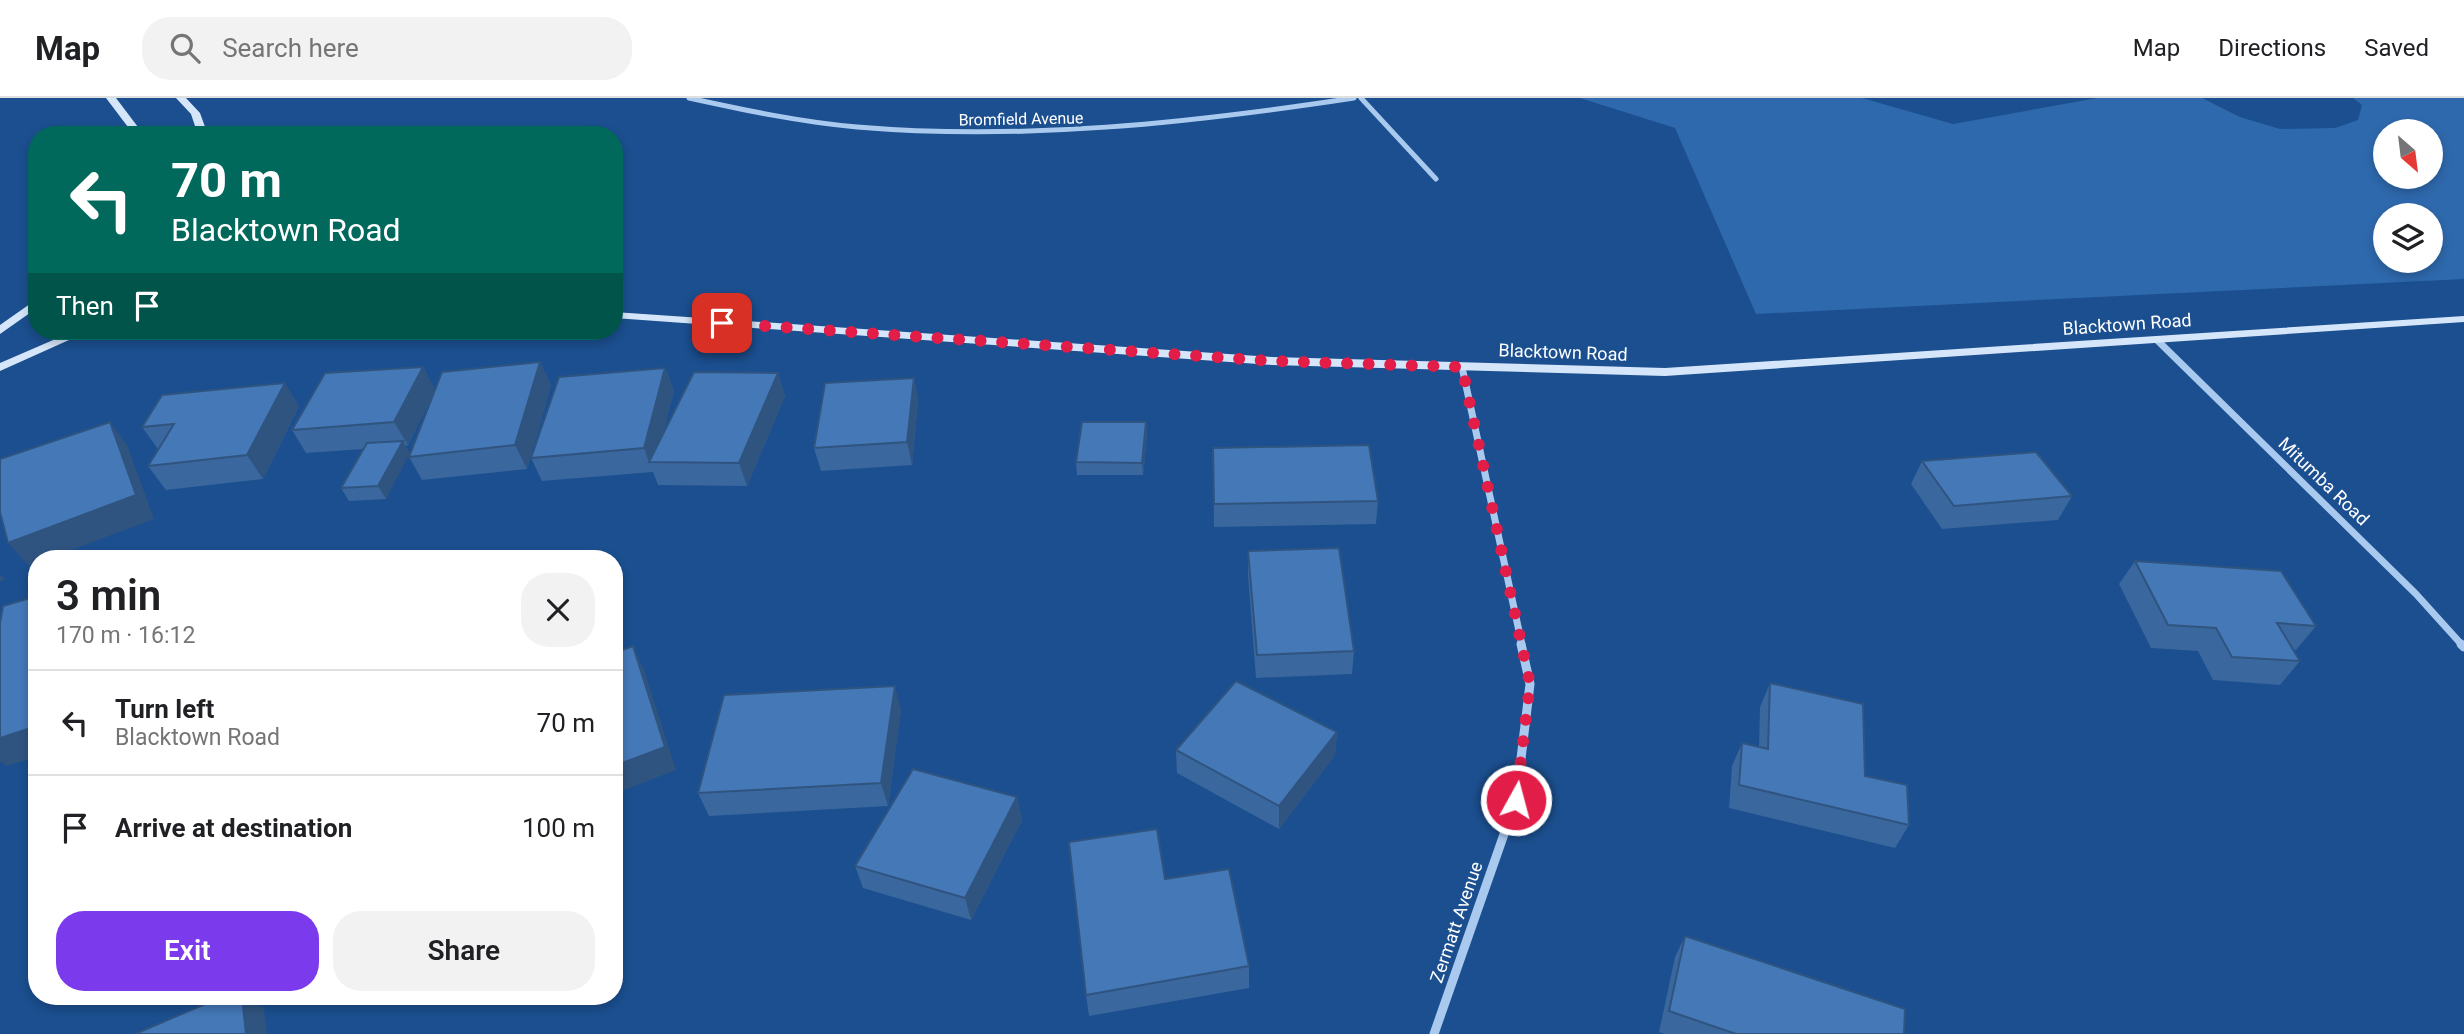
<!DOCTYPE html>
<meta charset="utf-8">
<style>
:root{--surface:#fff;--page:#f2f2f2;--text:#202124;--muted:#757577;--line:#e0e0e0;--accent:#7c3aed}
body{margin:0;font-family:Roboto,sans-serif;background:var(--page);color:var(--text);height:100vh;display:flex;flex-direction:column;font-size:26px;white-space:nowrap}
*{box-sizing:border-box;margin:0}
p{font-size:23px;color:var(--muted)}
.icon{flex:none;width:38px;height:38px;fill:none;stroke:currentColor;stroke-width:2;stroke-linecap:round;stroke-linejoin:round}
.map{position:relative;flex:1;overflow:hidden}
.sheet{position:absolute;left:28px;top:452px;width:595px;height:455px;display:flex;flex-direction:column;background:var(--surface);border-radius:28px;box-shadow:0 4px 10px #0003}
.sheet>*{flex:none}
.hud{position:absolute;left:28px;top:28px;width:595px;height:214px;border-radius:28px;box-shadow:0 4px 10px #0003;background:#00695c;color:#fff;overflow:hidden}
.needle{width:46px;rotate:152deg}
.controls{position:absolute;left:2373px;top:21px;display:grid;gap:14px}
.controls a{display:grid;place-items:center;width:70px;height:70px;border-radius:50%;background:var(--surface);box-shadow:0 4px 10px #0003;font-size:35px}
.pin{position:absolute;display:grid;place-items:center;width:60px;height:60px;color:#fff;margin:-30px;border-radius:14px;box-shadow:0 4px 10px #0006}
.me{position:absolute;width:77px;margin:-38px;rotate:7deg;stroke-linejoin:round;filter:drop-shadow(0 0 5px #0008)}
.turn{display:flex;align-items:center;gap:24px;height:147px;padding:0 28px;font-size:32px}
.turn .icon{width:91px;height:91px;stroke-width:2.5}
.turn b{display:block;font-size:49px;line-height:60px}
.then{display:flex;align-items:center;height:66px;padding:0 28px;background:#0003;gap:14px;font-size:26px}
.round{display:grid;place-items:center;flex:none;width:74px;height:74px;border-radius:28px;background:var(--page)}
.overview{display:flex;align-items:center;justify-content:space-between;height:119px;padding:0 28px}
h1{font-size:42px;font-weight:600;line-height:52px}
.cta{display:flex;gap:14px;margin-top:auto;padding:14px 28px}
.cta a{flex:1;height:80px;border-radius:28px;background:var(--accent);color:#fff;font-size:28px;font-weight:600;line-height:80px;text-align:center}
.cta a+a{background:var(--page);color:var(--text)}
ul{padding:0;list-style:none}
li{display:flex;align-items:center;gap:21px;height:105px;padding:0 28px;border-top:2px solid var(--line)}
li div{flex:1}
li b{display:block;font-size:26px}
li em{font-style:normal}
header{display:flex;align-items:center;gap:42px;box-sizing:border-box;height:98px;padding:0 35px;background:var(--surface);border-bottom:2px solid var(--line)}
header strong{font-size:33px}
nav{display:flex;gap:38px;margin-inline-start:auto;font-size:24px}
.search{width:490px;height:63px;background:var(--page);display:flex;align-items:center;gap:18px;box-sizing:border-box;padding:0 24px;border-radius:28px;color:var(--muted);font-size:26px}
.map>svg:first-child{display:block}
</style>
<header>
<strong>Map</strong>
<div class="search"><svg class="icon" aria-label="search" viewBox="0 0 24 24"><circle cx="10" cy="10" r="6"/><path d="M15 15l6 6"/></svg>Search here</div>
<nav><a>Map</a><a>Directions</a><a>Saved</a></nav>
</header>
<div class="map">
<svg width="2464" height="936" viewBox="0 0 2464 936">
<rect width="100%" height="100%" fill="#1b4f8f"/>
<!-- green -->
<path fill="#2e69ad" fill-rule="evenodd" d="M 1580,0 L 1862,0 L 1953,26 L 2097,0 L 2202,0 L 2240,19 L 2280,31 L 2335,30 L 2358,22 L 2362,7 L 2353,0 L 2464,0 L 2464,181 L 1756,216 L 1675,30 ZM 2385,33 L 2431,33 L 2431,79 L 2385,79 ZM 2385,117 L 2431,117 L 2431,163 L 2385,163 Z"/>
<g fill="none" stroke-linecap="round" stroke-linejoin="round">
<!-- street-far2 -->
<g stroke="#a9c9ee" stroke-width="5">
<path d="M 689,0 C 744,12 800,24 857,29 C 1024,43 1189,25 1354,0"/>
<polyline points="1361,0 1436,81"/>
</g>
<!-- street-far1 -->
<g stroke="#a9c9ee" stroke-width="7">
<polyline points="2157,242 2416,496 2462,547"/>
<polyline points="1462,269 1522,547"/>
</g>
<!-- street -->
<g stroke="#a9c9ee" stroke-width="9">
<polyline points="2461,546 2464,549"/>
<polyline points="1434,936 1516,702 1530,586 1521,546"/>
</g>
<!-- secondary -->
<g fill="#d6e6fa" fill-rule="evenodd">
<polygon points="106,0 116,0 144,37 134,37"/>
<polygon points="176,0 186,0 200,15 208,37 198,37 191,16"/>
<polygon points="37,201 37,210 0,236 0,227"/>
<polygon points="614,214 1272,259 1665,270 2464,218 2464,224 1665,278 1272,267 614,220"/>
<polygon points="74,233 89,233 0,273 0,265"/>
</g>
</g>
<!-- wall -->
<g fill="#3a679d">
<polygon points="540,264 551,287 527,371 422,382 409,359"/>
<polygon points="423,269 435,292 408,347 406,348 386,401 349,403 341,390 363,351 306,355 292,332"/>
<polygon points="665,270 674,293 663,335 778,275 785,298 747,388 658,387 653,374 542,383 531,360"/>
<polygon points="914,280 918,303 912,367 821,373 814,350"/>
<polygon points="299,308 263,381 166,392 148,368 158,351 142,329"/>
<polygon points="1146,324 1147,337 1143,377 1077,377 1076,364"/>
<polygon points="1213,350 1378,403 1376,426 1214,429"/>
<polygon points="1922,363 2072,398 2058,422 1942,431 1911,386"/>
<polygon points="1248,453 1354,553 1352,576 1256,580 1248,477"/>
<polygon points="2135,463 2316,528 2296,552 2293,551 2300,563 2280,587 2213,582 2198,553 2151,550 2119,486"/>
<polygon points="1770,585 1865,678 1909,727 1895,750 1729,710 1732,668 1742,645 1759,649 1760,609"/>
<polygon points="901,612 888,708 709,718 698,695"/>
<polygon points="1337,634 1335,657 1279,731 1177,675 1176,652"/>
<polygon points="1017,699 1022,722 971,822 863,790 855,768"/>
<polygon points="1165,781 1249,868 1249,890 1089,918 1086,897"/>
<polygon points="1685,838 1904,936 1665,936 1659,934 1675,859"/>
</g>
<!-- shaded-wall -->
<g fill="#305480">
<polygon points="540,264 551,287 527,371 515,347"/>
<polygon points="423,269 435,292 408,347 394,324"/>
<polygon points="665,270 674,293 656,364 649,364 644,350"/>
<polygon points="778,275 785,298 747,388 739,365"/>
<polygon points="914,280 918,303 912,367 907,344"/>
<polygon points="285,285 299,308 263,381 247,357"/>
<polygon points="110,324 127,347 154,421 50,460 37,460 37,465 29,468 8,445"/>
<polygon points="1146,324 1147,337 1143,377 1142,365"/>
<polygon points="403,343 410,355 386,401 378,388"/>
<polygon points="0,476 5,481 0,484"/>
<polygon points="633,548 644,572 676,672 614,696 614,668"/>
<polygon points="895,588 901,612 888,708 881,685"/>
<polygon points="37,628 37,659 6,668 0,663 0,640"/>
<polygon points="1337,634 1335,657 1279,731 1279,708"/>
<polygon points="1017,699 1022,722 971,822 965,800"/>
<polygon points="242,898 250,898 264,911 267,936 246,936"/>
</g>
<!-- building -->
<g fill="#4478b7" stroke="#305480" stroke-width="2">
<polygon points="540,264 515,347 409,359 442,274"/>
<polygon points="423,269 394,324 292,332 325,275"/>
<polygon points="665,270 644,350 531,360 559,279"/>
<polygon points="694,274 778,275 739,365 649,364"/>
<polygon points="914,280 907,344 814,350 825,285"/>
<polygon points="285,285 247,357 148,368 174,326 142,329 162,297"/>
<polygon points="110,324 136,397 8,445 0,414 0,361"/>
<polygon points="1082,324 1146,324 1142,365 1076,364"/>
<polygon points="403,343 378,388 341,390 367,345"/>
<polygon points="1369,347 1378,403 1214,406 1213,350"/>
<polygon points="2036,354 2072,398 1954,408 1922,363"/>
<polygon points="1339,450 1354,553 1257,557 1248,453"/>
<polygon points="2135,463 2281,473 2316,528 2277,525 2300,563 2232,559 2216,530 2168,527"/>
<polygon points="37,498 37,628 0,640 0,525 3,508"/>
<polygon points="633,548 665,649 614,668 614,555"/>
<polygon points="1236,583 1337,634 1279,708 1176,652"/>
<polygon points="1770,585 1863,606 1865,678 1907,687 1909,727 1739,687 1742,645 1768,651"/>
<polygon points="895,588 881,685 698,695 724,597"/>
<polygon points="913,671 1017,699 965,800 855,768"/>
<polygon points="1157,731 1165,781 1229,771 1249,868 1086,897 1069,744"/>
<polygon points="1685,838 1905,911 1904,936 1736,936 1669,913"/>
<polygon points="224,898 242,898 246,936 135,936"/>
</g>
<g fill="none" stroke-linecap="round" stroke-linejoin="round">
<!-- route -->
<polyline stroke="#e11d48" stroke-width="12" stroke-dasharray="0 21.6" points="722,225 1272,263 1462,269 1530,586 1516,702"/>
</g>
<g text-anchor="middle" dominant-baseline="central" stroke-width="6" stroke-linejoin="round" paint-order="stroke">
<!-- far-street labels -->
<g font-size="16" fill="#fff" stroke="#1b4f8f">
<text transform="translate(1021 21) rotate(-1)">Bromfield Avenue</text>
</g>
<!-- street labels -->
<g font-size="18" fill="#fff" stroke="#1b4f8f">
<text transform="translate(2127 226) rotate(-4)">Blacktown Road</text>
<text transform="translate(1563 254) rotate(2)">Blacktown Road</text>
<text transform="translate(2324 383) rotate(44)">Mitumba Road</text>
<text transform="translate(1456 824) rotate(-71)">Zermatt Avenue</text>
</g>
</g>
</svg>
<div class="controls">
<a><svg class="needle" viewBox="-14 -14 28 28"><path d="M0-13l5 13h-10z" fill="#e53935"/><path d="M0 13l5-13h-10z" fill="#757577"/></svg></a>
<a><svg class="icon" aria-label="layers" viewBox="0 0 24 24"><path d="M12 4l9 5-9 5-9-5zM3 14l9 5 9-5"/></svg></a>
</div>
<div class="pin" style="left:722px;top:225px;background:#d93025"><svg class="icon" aria-label="arrive" viewBox="0 0 24 24"><path d="M6 21V4h12l-3 4 3 4H6"/></svg></div>
<svg class="me" style="left:1516px;top:702px" viewBox="-20 -20 40 40"><circle r="17" fill="#e11d48" stroke="#fff" stroke-width="3"/><path d="M0-11L8 9 0 5-8 9z" fill="#fff"/></svg>
<div class="hud">
<div class="turn"><svg class="icon" aria-label="left" viewBox="0 0 24 24"><path d="M17 20v-9H6M10 6l-5 5 5 5"/></svg><div><b>70 m</b>Blacktown Road</div></div>
<div class="then">Then<svg class="icon" aria-label="arrive" viewBox="0 0 24 24"><path d="M6 21V4h12l-3 4 3 4H6"/></svg></div>
</div>
<section class="sheet">
<div class="overview"><div><h1>3 min</h1><p>170 m · 16:12</p></div><a class="round"><svg class="icon" aria-label="close" viewBox="0 0 24 24"><path d="M6 6l12 12M18 6L6 18"/></svg></a></div>
<ul>
<li><svg class="icon" aria-label="left" viewBox="0 0 24 24"><path d="M17 20v-9H6M10 6l-5 5 5 5"/></svg><div><b>Turn left</b><p>Blacktown Road</p></div><em>70 m</em></li>
<li><svg class="icon" aria-label="arrive" viewBox="0 0 24 24"><path d="M6 21V4h12l-3 4 3 4H6"/></svg><div><b>Arrive at destination</b></div><em>100 m</em></li>
</ul>
<div class="cta"><a>Exit</a><a>Share</a></div>
</section>
</div>
